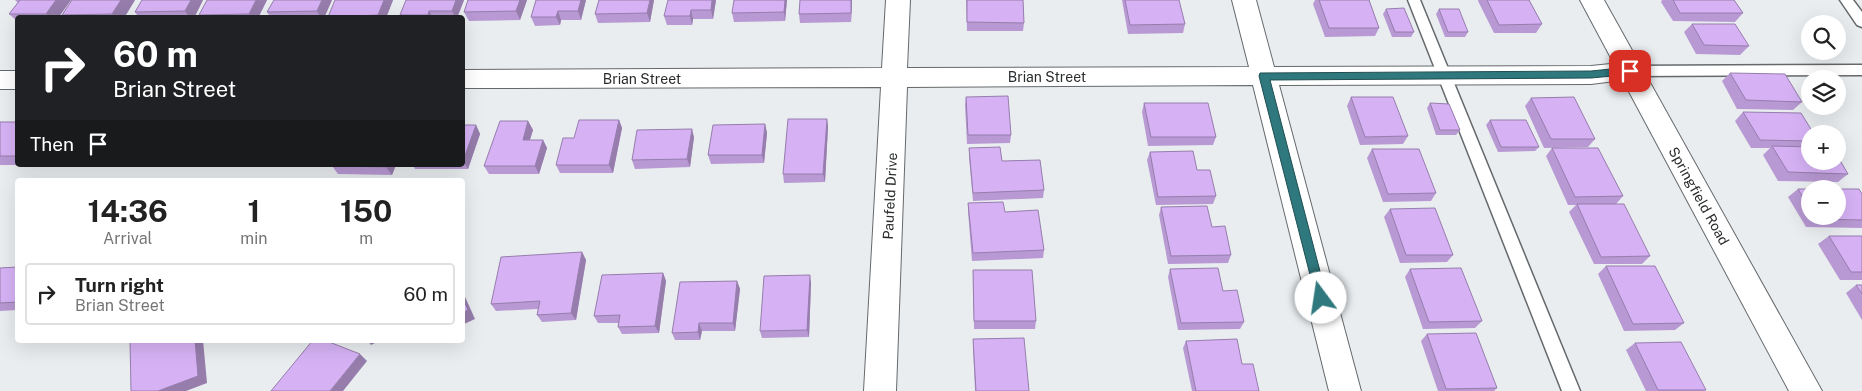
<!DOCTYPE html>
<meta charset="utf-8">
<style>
:root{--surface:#fff;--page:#f2f2f2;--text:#222;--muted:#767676;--line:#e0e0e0}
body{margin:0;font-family:"Public Sans",sans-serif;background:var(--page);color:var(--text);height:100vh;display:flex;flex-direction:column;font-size:19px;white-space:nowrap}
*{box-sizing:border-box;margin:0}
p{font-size:16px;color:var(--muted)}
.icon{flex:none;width:28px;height:28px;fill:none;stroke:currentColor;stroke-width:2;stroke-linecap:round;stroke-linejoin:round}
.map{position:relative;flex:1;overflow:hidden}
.drawer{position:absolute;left:15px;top:178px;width:450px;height:165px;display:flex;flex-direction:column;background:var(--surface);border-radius:5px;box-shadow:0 5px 20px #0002}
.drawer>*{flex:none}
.banner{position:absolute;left:15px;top:15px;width:450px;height:152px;border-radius:5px;box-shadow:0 5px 20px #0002;background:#202124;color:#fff;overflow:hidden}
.controls{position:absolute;left:1801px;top:15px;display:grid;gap:10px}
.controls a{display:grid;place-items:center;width:45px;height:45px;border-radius:50%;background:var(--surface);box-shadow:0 5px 20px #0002;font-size:25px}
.pin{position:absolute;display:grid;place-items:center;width:42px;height:42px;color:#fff;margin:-21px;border-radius:10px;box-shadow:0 2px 8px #0006}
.me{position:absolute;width:55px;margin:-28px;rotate:346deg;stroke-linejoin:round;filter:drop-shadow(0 0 4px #0008)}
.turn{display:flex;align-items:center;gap:18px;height:105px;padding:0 15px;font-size:22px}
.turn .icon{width:65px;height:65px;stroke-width:2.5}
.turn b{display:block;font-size:35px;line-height:42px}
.then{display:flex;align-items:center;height:48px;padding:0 15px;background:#0003;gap:10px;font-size:19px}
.eta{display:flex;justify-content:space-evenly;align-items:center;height:85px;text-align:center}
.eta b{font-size:30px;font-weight:700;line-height:35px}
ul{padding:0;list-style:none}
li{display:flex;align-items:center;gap:15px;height:62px;margin:0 10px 8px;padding:0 5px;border:2px solid var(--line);border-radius:5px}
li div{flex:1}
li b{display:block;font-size:19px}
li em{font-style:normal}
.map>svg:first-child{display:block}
</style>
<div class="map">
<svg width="1862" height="391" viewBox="0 0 1862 391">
<rect width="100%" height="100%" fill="#e9edf0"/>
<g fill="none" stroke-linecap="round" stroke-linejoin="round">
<!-- service casing -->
<g stroke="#65696c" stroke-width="3">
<g id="service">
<polygon points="1408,0 1420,0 1580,391 1562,391"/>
<polygon points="1840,0 1853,0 1862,12 1862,27 1857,25"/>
<polygon points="1862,65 1862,75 1630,76 1625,75 1623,71 1625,67 1630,66"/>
</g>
</g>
<!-- minor casing -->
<g stroke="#65696c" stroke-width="2">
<g id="minor">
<polygon points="886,0 910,0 907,68 1249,67 1232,0 1256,0 1274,67 1591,66 1630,62 1639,64 1643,71 1639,78 1591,84 1279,85 1361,391 1329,391 1253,85 907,87 896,391 864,391 881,87 462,88 462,70 882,68"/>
<rect x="0" y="71" width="18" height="18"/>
</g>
</g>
<!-- tertiary casing -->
<g stroke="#65696c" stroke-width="2">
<polygon id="tertiary" points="1580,0 1604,0 1822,391 1789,391"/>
</g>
<!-- service -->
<use href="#service" fill="#fff" fill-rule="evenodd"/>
<!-- minor -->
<use href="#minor" fill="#fff" fill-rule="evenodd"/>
<!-- tertiary -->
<use href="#tertiary" fill="#fff" fill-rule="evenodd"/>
</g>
<!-- wall -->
<g fill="#b899d3">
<polygon points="15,0 71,0 58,18 18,18 18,22 9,14 18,3"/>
<polygon points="72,0 135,0 124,18 64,18 62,15"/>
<polygon points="142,0 203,0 194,18 139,18 135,12"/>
<polygon points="267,0 258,18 201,18 199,15"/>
<polygon points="274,0 332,0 324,18 271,18 267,12"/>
<polygon points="393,0 386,18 329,18 328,17"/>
<polygon points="406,0 464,0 457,18 401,18 400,15"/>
<polygon points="468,0 527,0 520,20 469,21 464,12"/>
<polygon points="536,0 586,0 581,20 561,20 560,25 535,26 531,17"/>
<polygon points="599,0 654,0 650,22 598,23 595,14"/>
<polygon points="716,0 713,19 693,19 692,25 667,25 664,16"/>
<polygon points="734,0 787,0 785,21 734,22 732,13"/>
<polygon points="800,0 852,0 851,22 800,23 799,14"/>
<polygon points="966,0 1023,0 1024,23 1023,31 967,31"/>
<polygon points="1122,0 1179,0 1185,24 1183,33 1128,34"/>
<polygon points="1315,0 1369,0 1379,28 1375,36 1325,37 1313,4"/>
<polygon points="1478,0 1529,0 1542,24 1536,33 1494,33 1478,1"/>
<polygon points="1662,0 1734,0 1743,13 1735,22 1673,21 1661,2"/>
<polygon points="1386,9 1414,32 1411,37 1392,37 1383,14"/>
<polygon points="1439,9 1468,32 1465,37 1445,37 1436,14"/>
<polygon points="1692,24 1749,46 1740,55 1696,54 1684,32"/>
<polygon points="1730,73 1802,102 1793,110 1737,109 1722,81"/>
<polygon points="966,97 1011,135 1010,143 967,144 965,105"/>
<polygon points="1351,97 1408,136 1403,144 1360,145 1347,106"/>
<polygon points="1531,98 1595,139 1588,147 1544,148 1525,106"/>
<polygon points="1144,103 1216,137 1213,145 1148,146 1142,112"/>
<polygon points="1430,103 1460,130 1456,135 1436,135 1427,108"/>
<polygon points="1743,112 1810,134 1810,161 1848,174 1838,182 1778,181 1763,155 1770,148 1751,148 1735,121"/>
<polygon points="827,119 828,127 825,182 784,183 783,174"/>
<polygon points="619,120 622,128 613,173 560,173 556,165 574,138"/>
<polygon points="1490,120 1539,147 1535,151 1498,152 1486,125"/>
<polygon points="528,121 533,130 530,140 543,140 547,148 539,174 489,174 484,166"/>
<rect x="0" y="122" width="18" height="43"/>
<polygon points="765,124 767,133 764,163 711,164 708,155"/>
<polygon points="462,125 476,125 480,134 468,169 415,169 413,165 462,165"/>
<polygon points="694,137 690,167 635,169 632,160"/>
<polygon points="969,148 1002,161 1044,190 1043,198 973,201 969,157"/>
<polygon points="1552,148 1623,196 1616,204 1650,256 1642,264 1594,264 1569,212 1576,205 1568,205 1546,156"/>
<polygon points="1372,149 1436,193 1431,201 1383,202 1367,158"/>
<polygon points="1150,152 1197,170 1216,196 1213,204 1156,205 1147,160"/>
<polygon points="271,165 326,165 325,166 272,166"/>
<polygon points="332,165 396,165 392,175 338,174 332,166"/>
<polygon points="1798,189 1810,189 1810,216 1838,216 1862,194 1862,228 1806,227 1788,197"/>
<polygon points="968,203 1005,212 1044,250 1043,258 972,261 968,211"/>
<polygon points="1161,207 1212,227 1231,255 1228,263 1168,264 1159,215"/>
<polygon points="1390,209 1453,255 1447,262 1400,263 1384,217"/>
<polygon points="1829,236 1862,236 1862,280 1840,280 1818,244"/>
<polygon points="582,252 586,260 576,320 542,322 537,315 538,309 496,311 491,304"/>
<polygon points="1606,266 1684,323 1675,330 1624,331 1598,274"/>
<polygon points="18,267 18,310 0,311 0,268"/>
<polygon points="1170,269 1223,291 1244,322 1240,329 1178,330 1168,277"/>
<polygon points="1410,269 1482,321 1475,328 1423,329 1405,277"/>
<polygon points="973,270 1036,321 1035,329 974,329"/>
<polygon points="663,273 666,281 659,333 622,334 618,327 619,323 598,323 594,316"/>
<polygon points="737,281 740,289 735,331 702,331 700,340 675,340 672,333"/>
<polygon points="811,283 809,337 762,338 760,331"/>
<polygon points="1856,285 1862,285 1862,320 1846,293"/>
<polygon points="1427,334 1497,388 1494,391 1438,391 1421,341"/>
<polygon points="973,339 1029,391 975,391 973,346"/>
<polygon points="1186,341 1242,364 1259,391 1192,391 1183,348"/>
<polygon points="1635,343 1706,390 1704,391 1646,391 1626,350"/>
</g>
<!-- shaded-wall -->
<g fill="#967dac">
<polygon points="56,0 71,0 58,18 50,18 46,14"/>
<polygon points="121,0 135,0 124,18 115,18 112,14"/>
<polygon points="191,0 203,0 194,18 190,18 185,11"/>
<polygon points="256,0 267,0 258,18 251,18 249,14"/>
<polygon points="322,0 332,0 324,18 321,18 317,11"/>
<polygon points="384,0 393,0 386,18 379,18 378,15"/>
<polygon points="456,0 464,0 457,18 455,18 452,11"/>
<polygon points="520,0 527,0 520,20 516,11"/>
<polygon points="581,0 586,0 581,20 578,11"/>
<polygon points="650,0 654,0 650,22 647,13"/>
<polygon points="712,0 716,0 713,19 711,10"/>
<polygon points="785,0 787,0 785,21 784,12"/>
<polygon points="851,0 852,0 851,22"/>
<polygon points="691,10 693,19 692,25 690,16"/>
<polygon points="429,11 433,18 429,18 428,15"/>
<polygon points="558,11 561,20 560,25 556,17"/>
<polygon points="827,119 828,127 825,182 823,174"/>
<polygon points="619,120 622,128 613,173 609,165"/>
<polygon points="528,121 533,130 527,148 523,140"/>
<polygon points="765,124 767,133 764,163 762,155"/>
<polygon points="476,125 480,134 468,169 463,161"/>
<polygon points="692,129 694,137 690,167 687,159"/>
<polygon points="543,140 547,148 539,174 535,166"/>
<polygon points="387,165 396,165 392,175 386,167"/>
<polygon points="582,252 586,260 576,320 571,313"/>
<polygon points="663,273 666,281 659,333 655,326"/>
<polygon points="810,275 811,283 809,337 807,330"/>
<polygon points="737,281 740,289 735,331 733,323"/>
<polygon points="462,290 475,319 462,325"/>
<polygon points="699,323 702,331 700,340 698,332"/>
<polygon points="195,340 203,340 207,383 186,391 158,391"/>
<polygon points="367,340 381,340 371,345"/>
<polygon points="360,354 367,361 343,391 330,391"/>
</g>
<!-- building -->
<g fill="#d6b2f5" stroke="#967dac">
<polygon points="20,0 56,0 46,14 9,14"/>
<polygon points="72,0 121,0 112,14 62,15"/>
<polygon points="142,0 191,0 185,11 135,12"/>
<polygon points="207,0 256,0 249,14 199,15"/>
<polygon points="274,0 322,0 317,11 267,12"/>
<polygon points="335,0 384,0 378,15 328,17"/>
<polygon points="406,0 456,0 452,11 429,11 428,15 400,15"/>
<polygon points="468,0 520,0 516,11 464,12"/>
<polygon points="536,0 581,0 578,11 558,11 556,17 531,17"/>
<polygon points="599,0 650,0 647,13 595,14"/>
<polygon points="668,0 712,0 711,10 691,10 690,16 664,16"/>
<polygon points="734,0 785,0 784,12 732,13"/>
<polygon points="800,0 851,0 851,13 799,14"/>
<polygon points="967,0 1023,0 1024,23 967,22"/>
<polygon points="1125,0 1179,0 1185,24 1130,25"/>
<polygon points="1319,0 1369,0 1379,28 1329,28"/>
<polygon points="1487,0 1529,0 1542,24 1499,25"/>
<polygon points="1673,0 1734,0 1743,13 1680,13"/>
<polygon points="1404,8 1414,32 1395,32 1386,9"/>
<polygon points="1439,9 1459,9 1468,32 1448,32"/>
<polygon points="1692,24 1735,24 1749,46 1704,45"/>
<polygon points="1730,73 1785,74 1802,102 1746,100"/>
<polygon points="1008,96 1011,135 968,135 966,97"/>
<polygon points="1351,97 1393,97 1408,136 1365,137"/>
<polygon points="1574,97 1595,139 1551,139 1531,98"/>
<polygon points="1144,103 1208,103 1216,137 1151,137"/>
<polygon points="1430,103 1449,104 1460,130 1440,130"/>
<polygon points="1743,112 1801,113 1814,134 1810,134 1810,141 1760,140"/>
<polygon points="788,119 827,119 823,174 783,174"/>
<polygon points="579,120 619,120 609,165 556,165 563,138 574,138"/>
<polygon points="1490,120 1526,120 1539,147 1501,147"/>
<polygon points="500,121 528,121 523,140 543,140 535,166 484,166"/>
<rect x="0" y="122" width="18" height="34"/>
<polygon points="765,124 762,155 708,155 713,125"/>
<polygon points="462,125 476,125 463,161 462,161"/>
<polygon points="692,129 687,159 632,160 637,130"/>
<polygon points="1772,146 1810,147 1810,161 1838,161 1838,157 1848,174 1788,172"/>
<polygon points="1000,147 1002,161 1040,160 1044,190 973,193 969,148"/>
<polygon points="1552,148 1598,148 1623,196 1575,197"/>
<polygon points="1372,149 1419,149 1436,193 1388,194"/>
<polygon points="1193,151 1197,170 1210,170 1216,196 1158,197 1150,152"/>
<polygon points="332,165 387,165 386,167 332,166"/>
<polygon points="1798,189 1814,189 1810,189 1810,209"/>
<polygon points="1838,189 1859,189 1862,194 1862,220 1816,219 1815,216 1838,216"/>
<polygon points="1003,202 1005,212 1038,210 1044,250 973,253 968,203"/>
<polygon points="1577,204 1624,204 1650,256 1601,257"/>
<polygon points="1207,206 1212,227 1225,226 1231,255 1171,256 1161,207"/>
<polygon points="1435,208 1453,255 1406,255 1390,209"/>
<polygon points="1829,236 1862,236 1862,272 1851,272"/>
<polygon points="582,252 571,313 537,315 540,301 491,304 501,257"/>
<polygon points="1606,266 1655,266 1684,323 1633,324"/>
<polygon points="18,267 18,302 0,303 0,268"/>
<polygon points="1218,268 1223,291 1237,290 1244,322 1181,323 1170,269"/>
<polygon points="1461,268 1482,321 1429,322 1410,269"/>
<polygon points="973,270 1032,270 1036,321 974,321"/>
<polygon points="663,273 655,326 618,327 620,315 594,316 602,275"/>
<polygon points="810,275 807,330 760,331 764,276"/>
<polygon points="737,281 733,323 699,323 698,332 672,333 680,282"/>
<polygon points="1856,285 1862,285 1862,294"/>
<polygon points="462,297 468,310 462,313"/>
<polygon points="1476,333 1497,388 1446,389 1427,334"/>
<polygon points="1024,338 1029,391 976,391 973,339"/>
<polygon points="1237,339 1242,364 1253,364 1259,391 1196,391 1186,341"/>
<polygon points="130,340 195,340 198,376 158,391 131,391"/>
<polygon points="313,340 324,340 360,354 330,391 271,391"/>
<polygon points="1681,342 1706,390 1658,390 1635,343"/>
</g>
<!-- route -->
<polygon fill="#2f787d" stroke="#1f4e51" points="1630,67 1634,68 1636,71 1634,74 1591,78 1270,80 1327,298 1325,302 1321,304 1317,302 1259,76 1260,73 1591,71"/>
<g text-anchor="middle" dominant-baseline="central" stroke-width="4" stroke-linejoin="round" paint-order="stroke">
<!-- street labels -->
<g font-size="14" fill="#292b2c" stroke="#fff">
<text x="1047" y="77">Brian Street</text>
<text x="642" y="79">Brian Street</text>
<text transform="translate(890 196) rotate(-87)">Paufeld Drive</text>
<text transform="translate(1699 196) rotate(61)">Springfield Road</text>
</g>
</g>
</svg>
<div class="controls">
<a><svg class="icon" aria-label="search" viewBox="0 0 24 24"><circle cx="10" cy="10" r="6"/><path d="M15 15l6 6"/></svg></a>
<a><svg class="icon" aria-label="layers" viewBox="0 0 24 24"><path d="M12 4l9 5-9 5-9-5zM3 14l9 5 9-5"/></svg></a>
<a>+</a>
<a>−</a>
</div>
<div class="pin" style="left:1630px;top:71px;background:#d93025"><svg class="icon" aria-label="arrive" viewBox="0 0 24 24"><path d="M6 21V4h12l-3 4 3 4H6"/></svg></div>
<svg class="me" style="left:1321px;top:298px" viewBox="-20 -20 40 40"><circle r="19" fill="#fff"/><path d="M0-13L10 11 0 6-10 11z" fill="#2f787d"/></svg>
<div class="banner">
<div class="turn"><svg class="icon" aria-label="right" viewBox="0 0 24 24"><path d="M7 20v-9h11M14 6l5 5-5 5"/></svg><div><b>60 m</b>Brian Street</div></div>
<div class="then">Then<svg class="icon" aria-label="arrive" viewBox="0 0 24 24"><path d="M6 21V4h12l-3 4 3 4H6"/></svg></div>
</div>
<section class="drawer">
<div class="eta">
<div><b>14:36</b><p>Arrival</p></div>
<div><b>1</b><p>min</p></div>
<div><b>150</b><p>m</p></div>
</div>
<ul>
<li><svg class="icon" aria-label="right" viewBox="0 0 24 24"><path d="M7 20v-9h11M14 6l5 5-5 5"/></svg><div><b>Turn right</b><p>Brian Street</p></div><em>60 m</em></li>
</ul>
</section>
</div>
